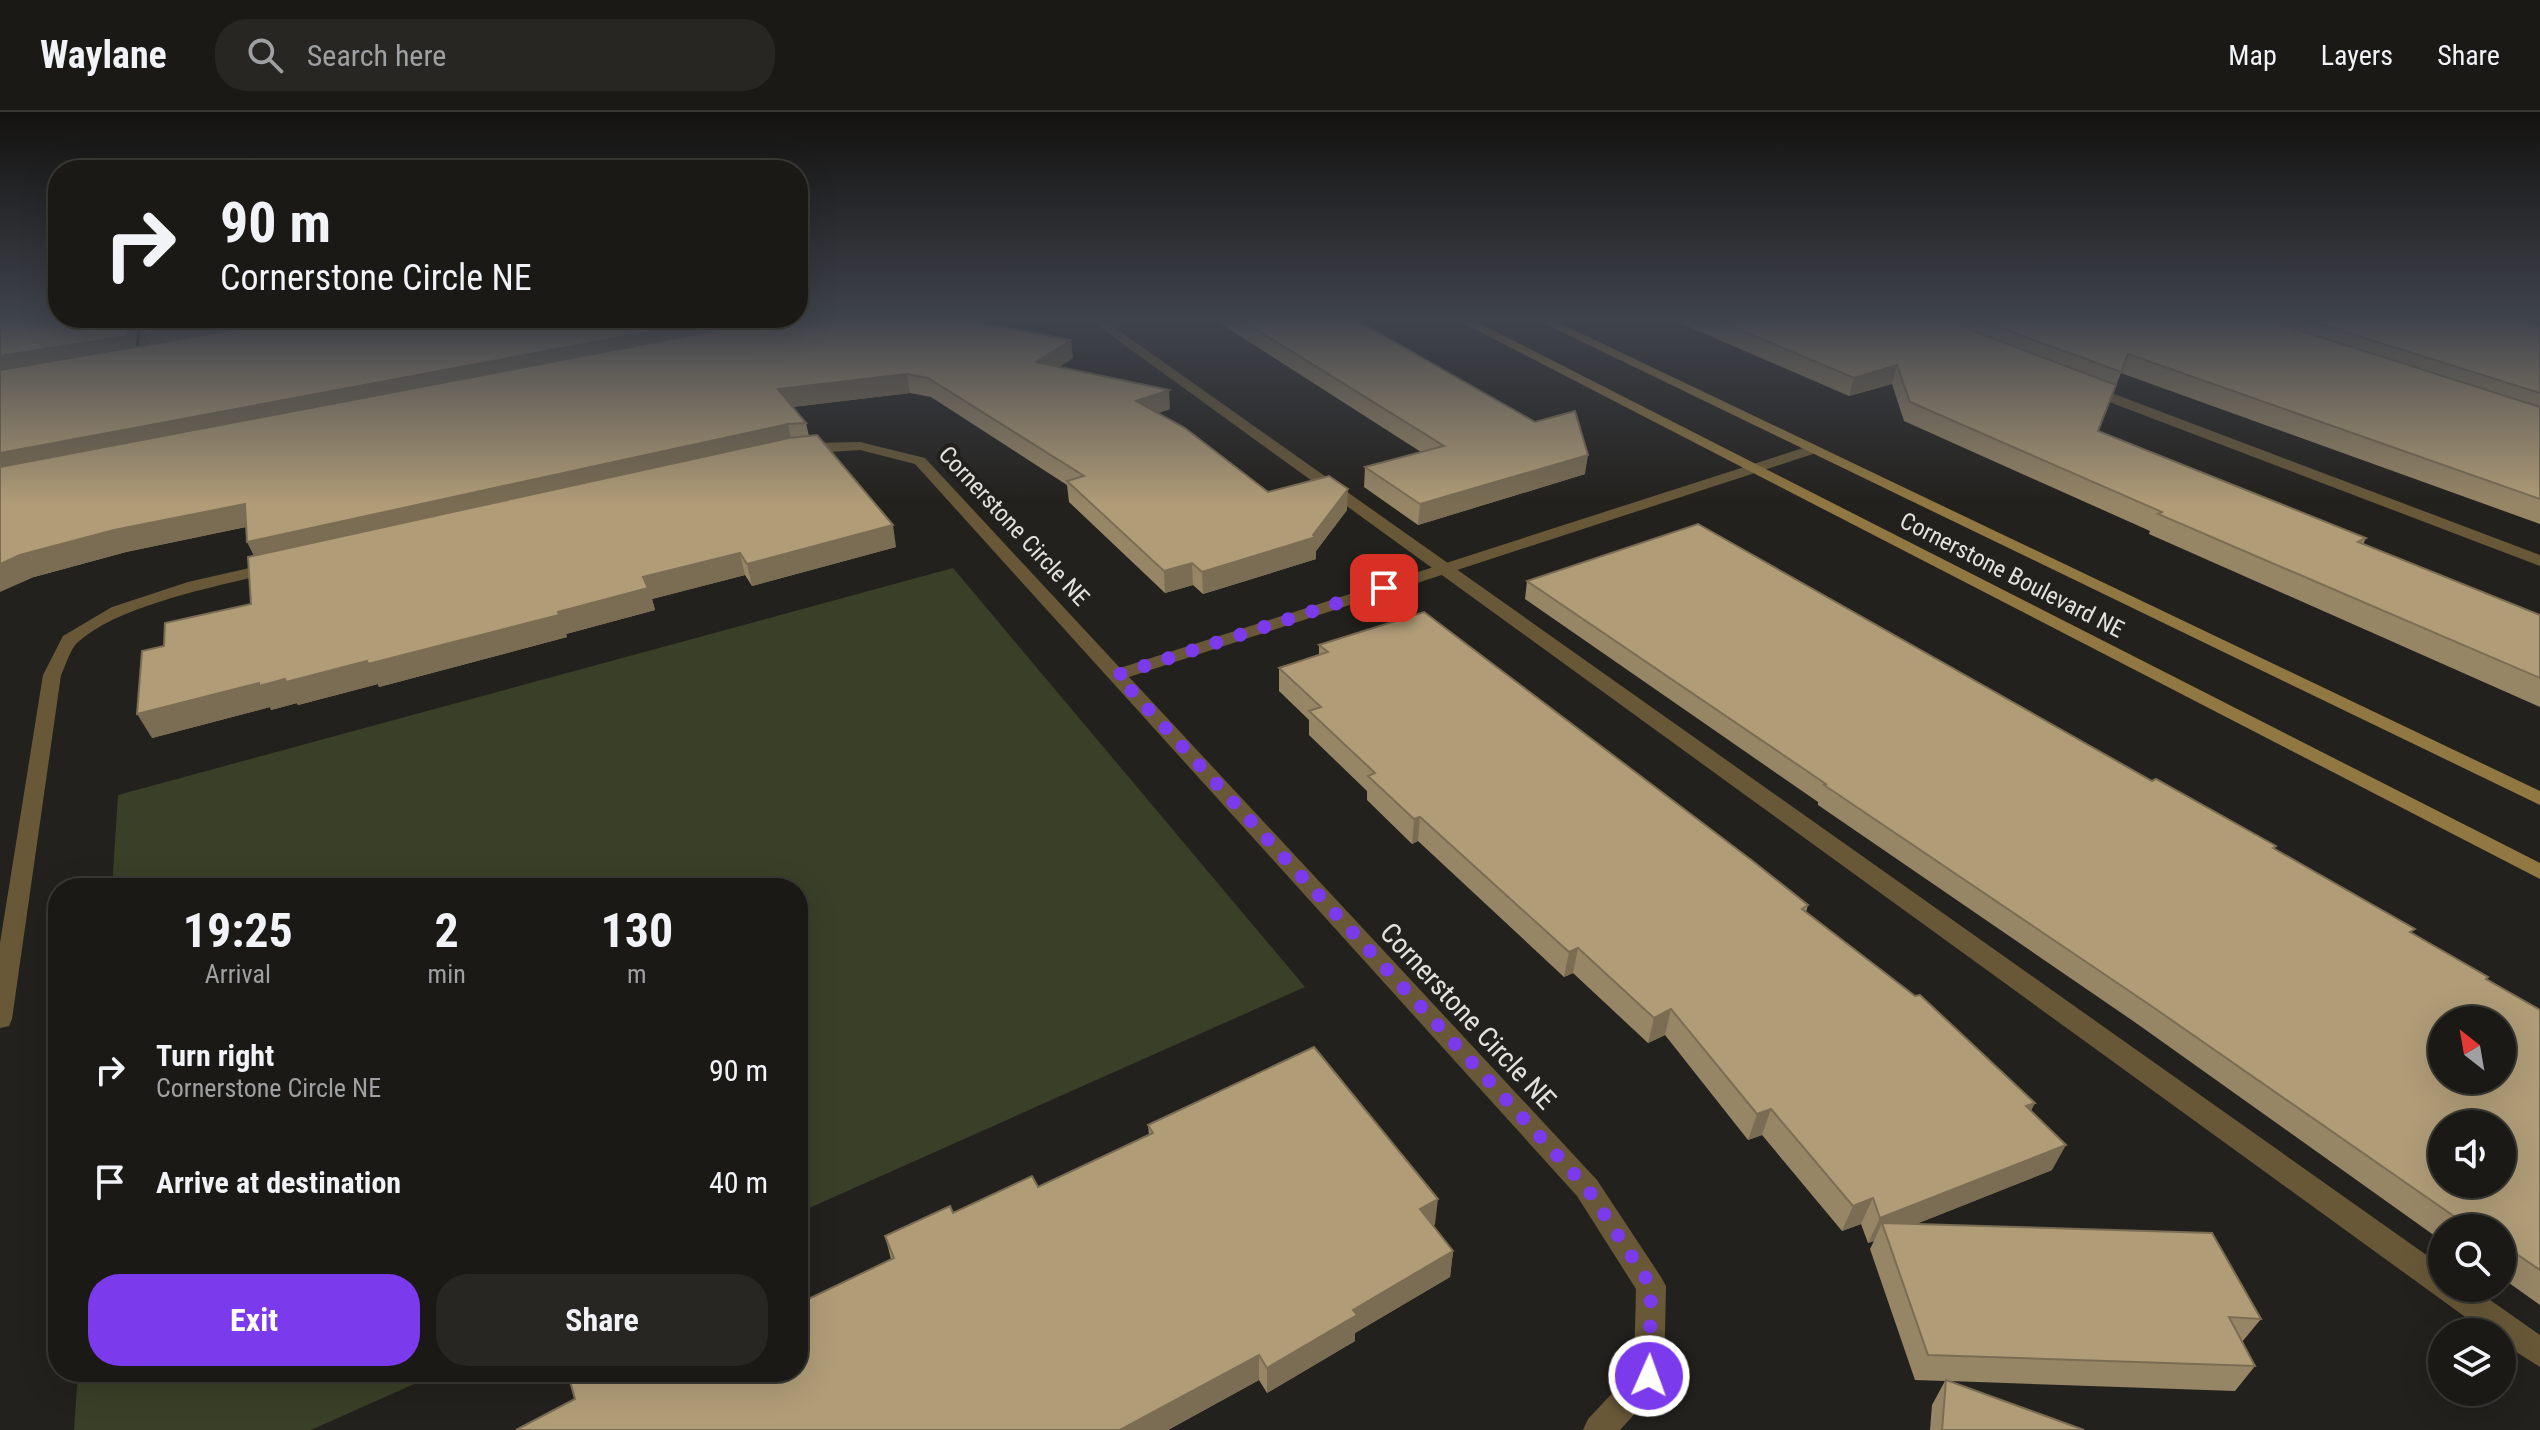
<!DOCTYPE html>
<style>
:root{--surface:#1a1916;--page:#272623;--text:#f1f3f6;--muted:#9fa0a1;--line:#383835;--accent:#7c3aed}
body{margin:0;font-family:"Roboto Condensed",sans-serif;background:var(--page);color:var(--text);height:100vh;display:flex;flex-direction:column;font-size:30px;white-space:nowrap}
*{box-sizing:border-box;margin:0}
p{font-size:26px;color:var(--muted)}
.icon{flex:none;width:44px;height:44px;fill:none;stroke:currentColor;stroke-width:2;stroke-linecap:round;stroke-linejoin:round}
.map{position:relative;flex:1;overflow:hidden}
.sheet{position:absolute;left:48px;top:766px;width:760px;height:504px;display:flex;flex-direction:column;background:var(--surface);border-radius:32px;box-shadow:0 8px 32px #0002,0 0 0 2px var(--line)}
.sheet>*{flex:none}
.hud{position:absolute;left:48px;top:48px;width:760px;height:168px;border-radius:32px;box-shadow:0 8px 32px #0002,0 0 0 2px var(--line);background:#1a1916;color:var(--text);overflow:hidden}
.needle{width:52px;rotate:329deg}
.controls{position:absolute;left:2428px;top:894px;display:grid;gap:16px}
.controls a{display:grid;place-items:center;width:88px;height:88px;border-radius:50%;background:var(--surface);box-shadow:0 8px 32px #0002,0 0 0 2px var(--line);font-size:40px}
.pin{position:absolute;display:grid;place-items:center;width:68px;height:68px;color:#fff;margin:-34px;border-radius:16px;box-shadow:0 4px 12px #0006}
.me{position:absolute;width:88px;margin:-44px;rotate:2deg;stroke-linejoin:round;filter:drop-shadow(0 0 6px #0008)}
.turn{display:flex;align-items:center;gap:28px;height:168px;padding:0 40px;font-size:36px}
.turn .icon{width:104px;height:104px;stroke-width:2.5}
.turn b{display:block;font-size:56px;line-height:68px}
.eta{display:flex;justify-content:space-evenly;align-items:center;height:136px;text-align:center}
.eta b{font-size:48px;font-weight:700;line-height:56px}
.primary-button{display:flex;gap:16px;margin-top:auto;padding:16px 40px}
.primary-button a{flex:1;height:92px;border-radius:32px;background:var(--accent);color:#fff;font-size:32px;font-weight:700;line-height:92px;text-align:center}
.primary-button a+a{background:var(--page);color:var(--text)}
ul{padding:0;list-style:none}
li{display:flex;align-items:center;gap:24px;height:112px;padding:0 40px}
li div{flex:1}
li b{display:block;font-size:30px}
li em{font-style:normal}
header{display:flex;align-items:center;gap:48px;box-sizing:border-box;height:112px;padding:0 40px;background:var(--surface);border-bottom:2px solid var(--line)}
header strong{font-size:38px}
nav{display:flex;gap:44px;margin-inline-start:auto;font-size:28px}
.search{width:560px;height:72px;background:var(--page);display:flex;align-items:center;gap:20px;box-sizing:border-box;padding:0 28px;border-radius:32px;color:var(--muted);font-size:30px}
.map>svg:first-child{display:block}
</style>
<header>
<strong>Waylane</strong>
<div class="search"><svg class="icon" aria-label="search" viewBox="0 0 24 24"><circle cx="10" cy="10" r="6"/><path d="M15 15l6 6"/></svg>Search here</div>
<nav><a>Map</a><a>Layers</a><a>Share</a></nav>
</header>
<div class="map">
<svg width="2540" height="1318" viewBox="0 0 2540 1318">
<rect width="100%" height="100%" fill="#23211d"/>
<!-- green -->
<g fill="#3a3f27">
<polygon points="953,456 1305,875 798,1101 798,776 112,776 118,683"/>
<polygon points="78,1260 441,1260 311,1318 74,1318"/>
</g>
<g fill="none" stroke-linecap="round" stroke-linejoin="round">
<!-- lane -->
<g fill="#685838" fill-rule="evenodd">
<polygon points="141,208 153,208 150,248 144,252 138,248"/>
<polygon points="1090,208 1104,208 2442,1154 2442,1176 2473,1176 2540,1223 2540,1255 2502,1231 2502,1220 2486,1220"/>
<polygon points="2083,274 2093,274 2540,443 2540,454 2083,280"/>
</g>
<!-- street -->
<g fill="#685838" fill-rule="evenodd">
<polygon points="860,330 925,346 1120,556 1806,335 1816,335 1816,341 1129,565 1597,1068 1661,1165 1666,1174 1664,1264 1660,1274 1620,1318 1583,1318 1588,1307 1634,1258 1636,1177 1577,1084 915,352 860,338 799,342 792,338 816,331"/>
<path d="M 276,450 L 284,455 L 282,458 C 225,473 121,491 78,530 C 70,537 66,553 61,563 L 12,907 L 9,914 L 0,916 L 0,831 L 43,563 L 63,524 L 112,495 L 188,470 Z"/>
</g>
<!-- secondary -->
<g fill="#917741" fill-rule="evenodd">
<polygon points="1457,208 1473,208 2540,751 2540,767"/>
<polygon points="1537,208 1553,208 2540,679 2540,693"/>
</g>
</g>
<!-- wall -->
<g fill="#978666">
<polygon points="1215,208 1356,208 1585,362 1418,413 1364,375 1365,355 1421,340"/>
<polygon points="1673,208 2519,208 2540,214 2540,412 2121,261 2098,319 2366,426 2363,432 2540,503 2540,595 2149,422 2150,419 1904,309 1892,272 1849,284"/>
<polygon points="144,221 1073,246 1059,255 1170,297 1158,301 1268,380 1347,398 1316,439 1316,447 1203,482 1193,473 1165,481 1069,390 1067,373 931,285 910,281 793,295 806,311 809,324 896,435 752,474 745,463 652,487 655,498 566,522 567,525 379,575 378,572 298,593 297,591 271,598 270,595 152,626 164,534 251,492 254,444 246,415 126,440 34,465 136,236 151,233"/>
<polygon points="1527,469 2274,737 2487,867 2540,898 2540,1193 2502,1166 2502,1116 2442,1116 2442,1129 2136,911 1818,693 1818,690 1525,487"/>
<polygon points="1319,533 1808,793 1806,800 2031,999 2052,1058 1916,1112 2261,1207 2242,1230 2255,1254 2235,1279 1950,1269 2084,1318 1930,1318 1932,1293 1945,1269 1915,1268 1870,1137 1874,1129 1868,1131 1861,1112 1842,1119 1762,1023 1748,1028 1665,923 1648,931 1573,861 1564,865 1418,729 1412,732 1367,688 1367,679 1309,623 1309,608 1279,579 1279,556 1319,543"/>
<polygon points="1148,1013 1435,1112 1433,1114 1453,1139 1450,1165 1355,1221 1355,1229 1267,1281 1259,1268 1168,1318 516,1318 798,1260 891,1147 885,1124 953,1101 1038,1075 1149,1023"/>
</g>
<!-- shaded-wall -->
<g fill="#7b6d53">
<polygon points="127,208 138,208 135,242 0,265 0,244"/>
<polygon points="221,208 337,208 154,239 144,221"/>
<polygon points="712,208 811,208 0,364 0,341"/>
<polygon points="1071,228 1073,246 1038,269 1036,250"/>
<polygon points="1897,253 1892,272 1849,284 1854,266"/>
<polygon points="907,262 910,281 782,296 778,277"/>
<polygon points="1169,278 1170,297 1137,309 1136,289"/>
<polygon points="788,312 792,332 258,452 247,430"/>
<polygon points="1588,343 1585,362 1418,413 1420,392"/>
<polygon points="1348,377 1347,398 1316,439 1316,447 1203,482 1202,460 1313,423"/>
<polygon points="245,392 255,413 126,440 34,465 0,480 0,452 20,443 114,418"/>
<polygon points="893,413 896,435 752,474 747,452"/>
<polygon points="740,441 745,463 652,487 655,498 566,522 567,525 379,575 378,572 298,593 297,591 271,598 270,595 152,626 137,602 259,571 558,500 643,465"/>
<polygon points="1192,451 1193,473 1165,481 1164,459"/>
<polygon points="1420,705 1418,729 1412,732 1414,707"/>
<polygon points="1578,836 1573,861 1564,865 1569,840"/>
<polygon points="1671,897 1665,923 1648,931 1654,906"/>
<polygon points="2035,991 2022,1017 2026,994"/>
<polygon points="1771,997 1762,1023 1748,1028 1757,1002"/>
<polygon points="2066,1033 2052,1058 1886,1124 1882,1111 1874,1129 1868,1131 1880,1106"/>
<polygon points="1873,1086 1861,1112 1842,1119 1853,1094"/>
<polygon points="1438,1087 1435,1112 1417,1123 1420,1097"/>
<polygon points="1453,1139 1450,1165 1355,1221 1355,1229 1267,1281 1267,1256 1353,1198"/>
<polygon points="1259,1243 1259,1268 1168,1318 1120,1318"/>
</g>
<!-- building -->
<g fill="#b09c77" stroke="#7b6d53" stroke-width="2" fill-rule="evenodd">
<polygon points="0,208 127,208 126,224 0,244"/>
<polygon points="145,208 221,208 144,221"/>
<polygon points="293,208 712,208 0,341 0,258"/>
<polygon points="772,208 965,208 1071,228 1036,250 1169,278 1136,289 1185,316 1268,380 1329,364 1348,377 1313,423 1316,425 1202,460 1192,451 1164,459 1067,369 1084,364 928,266 907,262 778,277 806,311 788,312 247,430 245,392 114,418 20,443 0,452 0,355"/>
<polygon points="1241,208 1356,208 1535,310 1575,299 1588,343 1420,392 1365,355 1444,334"/>
<polygon points="1717,208 1944,208 2116,273 2098,319 2366,426 2358,430 2540,503 2540,566 2158,402 2162,400 1910,290 1897,253 1854,266"/>
<polygon points="1979,208 2267,208 2540,295 2540,387 2128,242 2121,260"/>
<polygon points="2307,208 2519,208 2540,214 2540,281"/>
<polygon points="817,323 893,413 747,452 740,441 643,465 648,476 558,500 559,503 368,552 367,549 286,570 285,567 259,574 259,571 137,602 142,539 164,534 165,511 251,492 248,445 789,326"/>
<path d="M 1698,412 L 2152,669 L 2156,667 L 2276,734 L 2273,736 L 2415,817 L 2410,820 L 2488,865 L 2486,867 L 2540,898 L 2540,1158 L 2502,1132 L 2502,1116 L 2471,1116 L 2147,891 L 1824,673 L 1826,672 L 1527,469 ZM 2442,908 L 2502,908 L 2502,968 L 2442,968 ZM 2442,1012 L 2502,1012 L 2502,1072 L 2442,1072 Z"/>
<polygon points="1424,500 1754,750 1808,793 1802,797 1915,884 1920,883 2035,991 2026,994 2066,1033 1880,1106 1873,1086 1853,1094 1771,997 1757,1002 1671,897 1654,906 1578,836 1569,840 1420,705 1414,707 1368,664 1375,661 1309,599 1321,595 1279,556 1328,540 1319,533"/>
<polygon points="1314,935 1438,1087 1420,1097 1453,1139 1353,1198 1357,1203 1267,1256 1259,1243 1120,1318 516,1318 575,1287 570,1269 589,1260 798,1260 798,1192 894,1146 885,1124 950,1094 953,1101 1032,1064 1038,1075 1153,1021 1148,1013"/>
<polygon points="1882,1111 2212,1121 2261,1207 2229,1205 2255,1254 1928,1243"/>
<polygon points="1946,1268 2084,1318 1942,1318"/>
</g>
<!-- sky -->
<linearGradient id="sky" x2="0" y2="1"><stop stop-color="#131210"/><stop offset="0.53" stop-color="#3f434c"/><stop offset="1" stop-color="#3f434c" stop-opacity="0"/></linearGradient>
<rect width="2540" height="393" fill="url(#sky)"/>
<g fill="none" stroke-linecap="round" stroke-linejoin="round">
<!-- route -->
<polyline stroke="#7c3aed" stroke-width="14" stroke-dasharray="0 25.2" points="1384,476 1117,563 1587,1076 1651,1174 1649,1264"/>
</g>
<g text-anchor="middle" dominant-baseline="central" stroke-width="8" stroke-linejoin="round" paint-order="stroke">
<!-- street labels -->
<g font-size="24" fill="#e3e2df" stroke="#23211d">
<text transform="translate(1014 414) rotate(47)">Cornerstone Circle NE</text>
<text transform="translate(2012 463) rotate(27)">Cornerstone Boulevard NE</text>
</g>
<!-- near-street labels -->
<g font-size="28" fill="#e3e2df" stroke="#23211d">
<text transform="translate(1468 904) rotate(47)">Cornerstone Circle NE</text>
</g>
</g>
</svg>
<div class="controls">
<a><svg class="needle" viewBox="-14 -14 28 28"><path d="M0-13l5 13h-10z" fill="#e53935"/><path d="M0 13l5-13h-10z" fill="#9fa0a1"/></svg></a>
<a><svg class="icon" aria-label="sound" viewBox="0 0 24 24"><path d="M4 9h4l5-4v14l-5-4H4zM17 9q2 3 0 6"/></svg></a>
<a><svg class="icon" aria-label="search" viewBox="0 0 24 24"><circle cx="10" cy="10" r="6"/><path d="M15 15l6 6"/></svg></a>
<a><svg class="icon" aria-label="layers" viewBox="0 0 24 24"><path d="M12 4l9 5-9 5-9-5zM3 14l9 5 9-5"/></svg></a>
</div>
<div class="pin" style="left:1384px;top:476px;background:#d93025"><svg class="icon" aria-label="arrive" viewBox="0 0 24 24"><path d="M6 21V4h12l-3 4 3 4H6"/></svg></div>
<svg class="me" style="left:1649px;top:1264px" viewBox="-20 -20 40 40"><circle r="17" fill="#7c3aed" stroke="#fff" stroke-width="3"/><path d="M0-11L8 9 0 5-8 9z" fill="#fff"/></svg>
<div class="hud">
<div class="turn"><svg class="icon" aria-label="right" viewBox="0 0 24 24"><path d="M7 20v-9h11M14 6l5 5-5 5"/></svg><div><b>90 m</b>Cornerstone Circle NE</div></div>
</div>
<section class="sheet">
<div class="eta">
<div><b>19:25</b><p>Arrival</p></div>
<div><b>2</b><p>min</p></div>
<div><b>130</b><p>m</p></div>
</div>
<ul>
<li><svg class="icon" aria-label="right" viewBox="0 0 24 24"><path d="M7 20v-9h11M14 6l5 5-5 5"/></svg><div><b>Turn right</b><p>Cornerstone Circle NE</p></div><em>90 m</em></li>
<li><svg class="icon" aria-label="arrive" viewBox="0 0 24 24"><path d="M6 21V4h12l-3 4 3 4H6"/></svg><div><b>Arrive at destination</b></div><em>40 m</em></li>
</ul>
<div class="primary-button"><a>Exit</a><a>Share</a></div>
</section>
</div>
